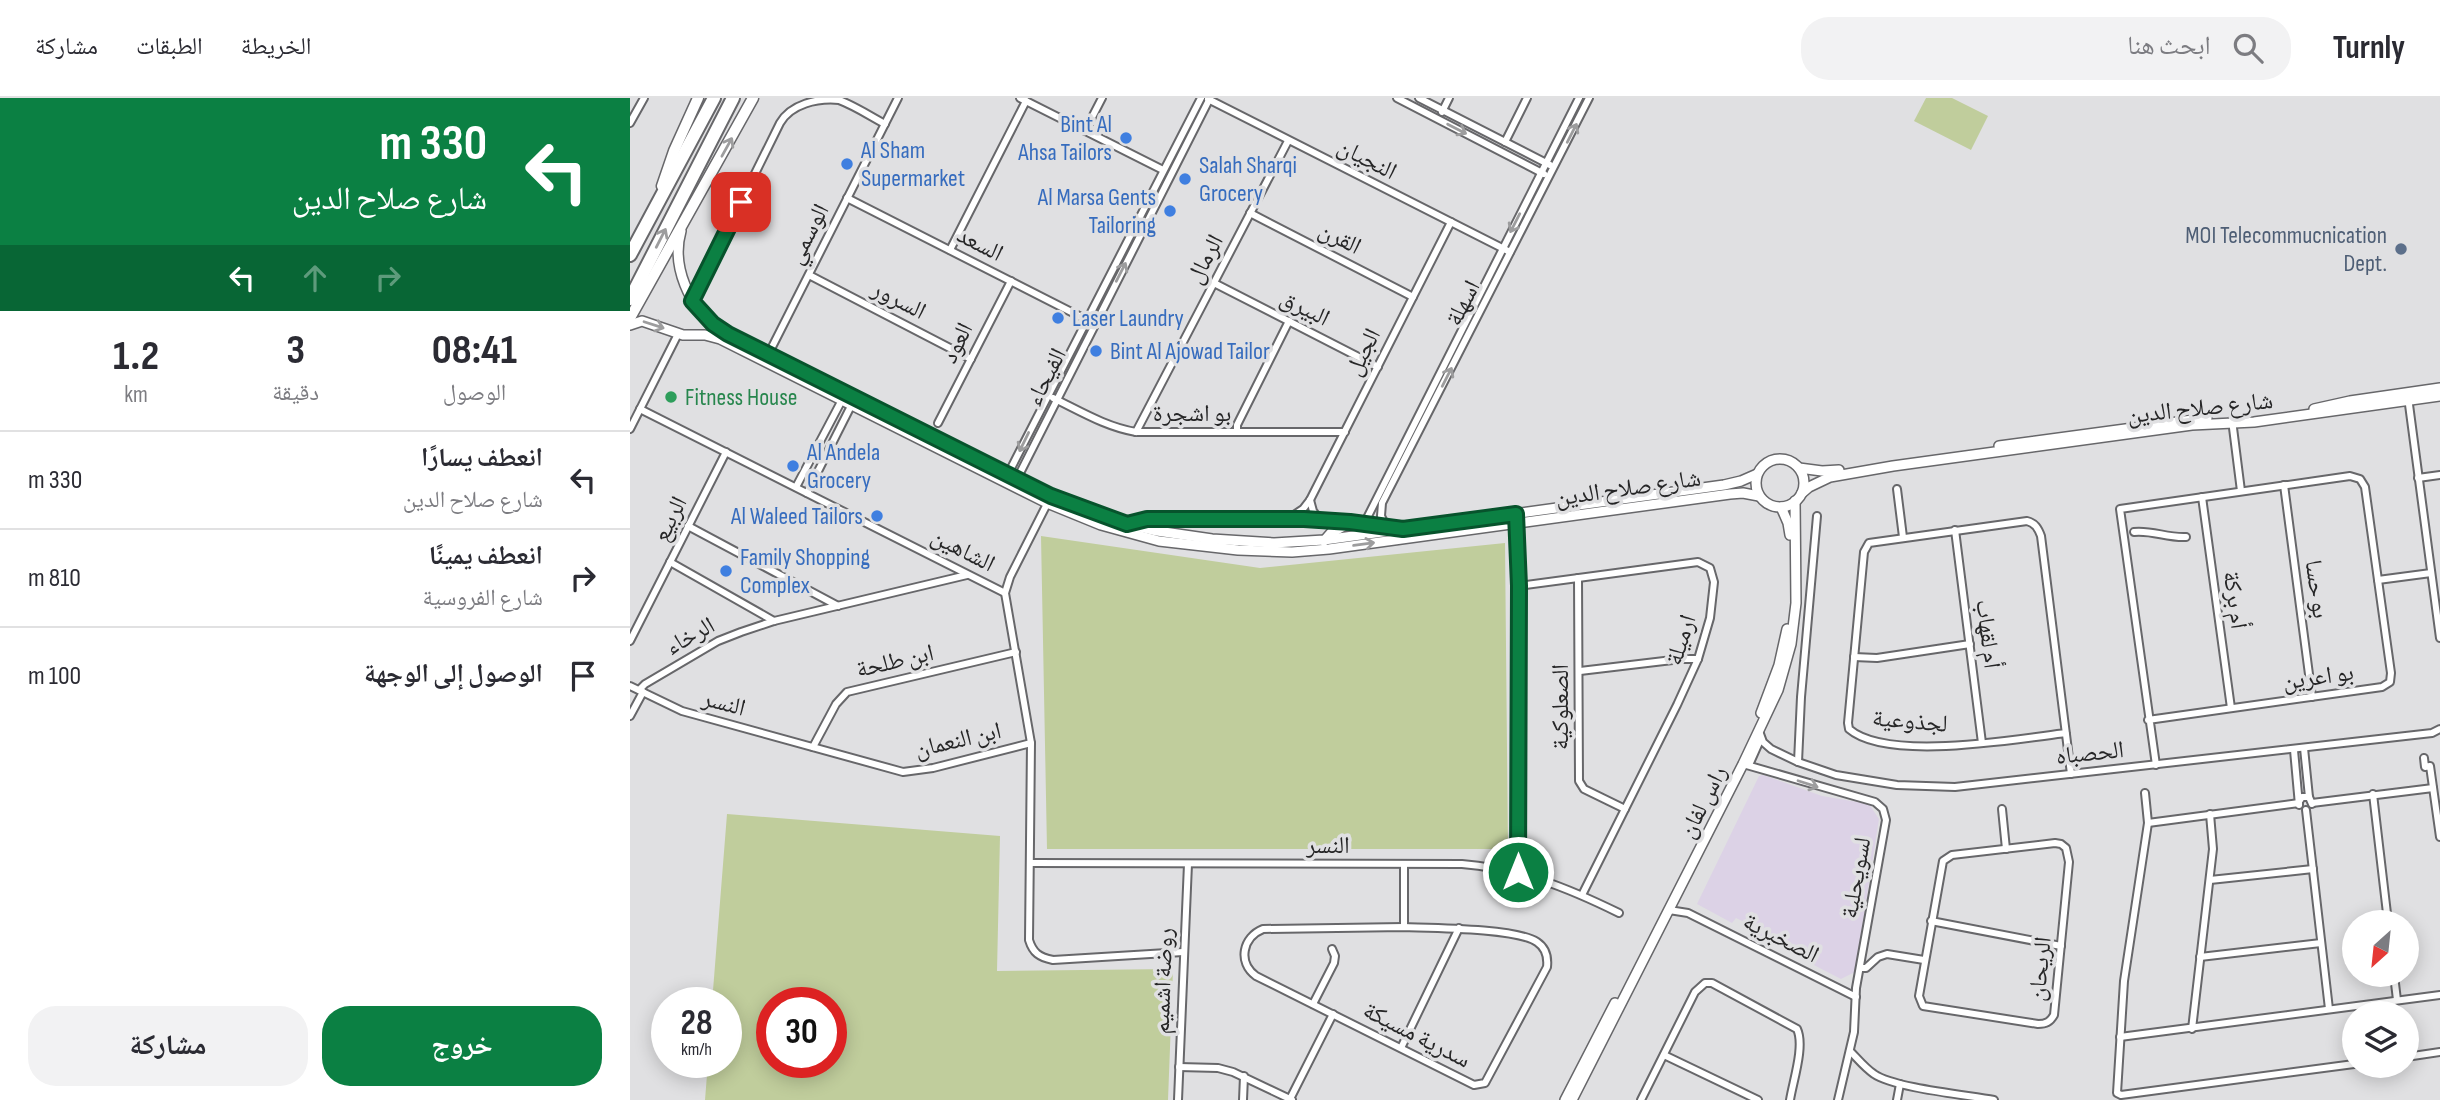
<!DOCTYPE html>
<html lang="ar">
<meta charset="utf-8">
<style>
:root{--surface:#fff;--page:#f2f2f3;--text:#2b2b33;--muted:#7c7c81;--line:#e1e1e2;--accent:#0b8043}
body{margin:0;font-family:"Sofia Sans Condensed","Noto Naskh Arabic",sans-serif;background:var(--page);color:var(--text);direction:rtl;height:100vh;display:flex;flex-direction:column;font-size:26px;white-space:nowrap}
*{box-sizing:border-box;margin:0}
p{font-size:23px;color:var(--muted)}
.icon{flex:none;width:38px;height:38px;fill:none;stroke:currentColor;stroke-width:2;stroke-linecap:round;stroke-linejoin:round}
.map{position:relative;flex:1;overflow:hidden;direction:ltr}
.panel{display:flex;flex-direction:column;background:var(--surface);width:630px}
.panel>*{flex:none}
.guide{background:#0b8043;color:#fff;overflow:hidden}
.needle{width:46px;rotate:207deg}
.fabs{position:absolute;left:1712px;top:812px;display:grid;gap:14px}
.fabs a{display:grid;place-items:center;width:77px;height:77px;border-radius:50%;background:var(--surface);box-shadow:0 4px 18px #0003;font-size:35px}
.speed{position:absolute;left:21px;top:889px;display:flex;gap:14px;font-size:35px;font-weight:700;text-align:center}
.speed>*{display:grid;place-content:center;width:91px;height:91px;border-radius:50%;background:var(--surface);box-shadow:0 4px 18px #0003;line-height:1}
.speed small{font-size:18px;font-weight:400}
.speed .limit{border:10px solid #d22;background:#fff;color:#111}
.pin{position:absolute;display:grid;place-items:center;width:60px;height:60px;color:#fff;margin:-30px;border-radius:14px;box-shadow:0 4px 10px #0006}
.me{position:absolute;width:77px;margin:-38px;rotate:0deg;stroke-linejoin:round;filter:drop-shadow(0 0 5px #0008)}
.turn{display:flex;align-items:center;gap:24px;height:147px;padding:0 28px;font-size:32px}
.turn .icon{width:91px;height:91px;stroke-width:2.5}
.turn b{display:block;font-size:49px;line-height:60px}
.lanes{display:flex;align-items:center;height:66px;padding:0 28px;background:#0003;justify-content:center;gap:35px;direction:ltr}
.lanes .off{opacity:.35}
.eta{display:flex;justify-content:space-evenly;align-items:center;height:119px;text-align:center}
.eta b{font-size:42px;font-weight:700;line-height:49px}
.button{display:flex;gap:14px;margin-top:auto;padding:14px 28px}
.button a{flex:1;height:80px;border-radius:28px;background:var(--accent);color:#fff;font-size:28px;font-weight:700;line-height:80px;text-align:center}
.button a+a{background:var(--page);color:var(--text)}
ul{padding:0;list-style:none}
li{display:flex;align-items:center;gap:21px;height:98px;padding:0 28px;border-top:2px solid var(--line)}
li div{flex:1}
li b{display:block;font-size:26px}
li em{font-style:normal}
header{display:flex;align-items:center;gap:42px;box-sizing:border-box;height:98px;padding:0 35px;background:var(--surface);border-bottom:2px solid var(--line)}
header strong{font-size:33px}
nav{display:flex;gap:38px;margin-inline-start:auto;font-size:24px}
.search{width:490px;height:63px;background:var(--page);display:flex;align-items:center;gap:18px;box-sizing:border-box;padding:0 24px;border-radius:28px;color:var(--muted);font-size:26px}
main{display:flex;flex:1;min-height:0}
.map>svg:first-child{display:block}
</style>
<header>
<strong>Turnly</strong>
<div class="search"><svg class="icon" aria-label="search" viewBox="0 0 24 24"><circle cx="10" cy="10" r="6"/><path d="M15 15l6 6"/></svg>ابحث هنا</div>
<nav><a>الخريطة</a><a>الطبقات</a><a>مشاركة</a></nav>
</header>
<main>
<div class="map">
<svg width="1810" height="1002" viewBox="0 0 1810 1002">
<rect width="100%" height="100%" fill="#e0e0e2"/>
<!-- education -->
<polygon fill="#dcd2e6" points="1133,677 1192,698 1239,706 1249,721 1225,874 1211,881 1116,832 1116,825 1106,820 1102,825 1067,806 1129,678"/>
<!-- green -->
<g fill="#c0cd9c" fill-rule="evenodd">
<polygon points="1296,0 1322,0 1358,18 1341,52 1284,23"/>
<polygon points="411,438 630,470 875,445 878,751 417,751"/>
<path d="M 97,716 L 370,738 L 367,873 L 543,871 L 538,1002 L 75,1002 L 78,964 L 96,964 L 96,905 L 82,905 ZM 142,905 L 201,905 L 201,964 L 142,964 Z"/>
</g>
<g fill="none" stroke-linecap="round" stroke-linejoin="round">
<!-- street casing -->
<g stroke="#67676a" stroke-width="10">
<g id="street">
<polyline points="390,0 533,72"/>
<polyline points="767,0 914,76"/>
<polyline points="789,0 920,67"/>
<polyline points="578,1 880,154"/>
<polyline points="812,14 819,0"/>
<polyline points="0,25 14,0"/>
<polyline points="455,33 472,0"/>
<polyline points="875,44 897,0"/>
<polyline points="217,100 459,223"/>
<polyline points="620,115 783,199"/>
<polyline points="320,152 396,3"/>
<polyline points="179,177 341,261"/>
<polyline points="584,185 748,269"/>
<path d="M 62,203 L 150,25 C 161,6 187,0 209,2 C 225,8 240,18 255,26"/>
<polyline points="138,257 268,0"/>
<polyline points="1778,299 1810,540"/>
<path d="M 423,300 C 450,313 476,329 506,334 L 715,334"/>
<polyline points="10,311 375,495"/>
<polyline points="1602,322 1611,393"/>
<polyline points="308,325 381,183"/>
<polyline points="0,331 48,236"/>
<polyline points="506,334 658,43"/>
<polyline points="607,334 607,327 659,223"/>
<polyline points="377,378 571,0"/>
<polyline points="1788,380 1810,377"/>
<polyline points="386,383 580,0"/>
<polyline points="1654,387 1682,599"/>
<polyline points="166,389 213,300"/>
<polyline points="1267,391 1273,439"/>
<polyline points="177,395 222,306"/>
<polyline points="1572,399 1601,610"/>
<path d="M 419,402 L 380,479 L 375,495 L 401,645 L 399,842 C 403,855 409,859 423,862 L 553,854"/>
<polyline points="680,402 683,413 690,422"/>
<polyline points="886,416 889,488 888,774"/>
<polyline points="658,421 673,411 680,402 821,124"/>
<polyline points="500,425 517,421 658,421 757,428"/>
<polyline points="734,426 949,0"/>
<polyline points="58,428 208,508"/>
<polyline points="756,428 751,418 752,405 959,0"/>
<polyline points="1325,432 1352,645"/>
<path d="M 1504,434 C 1522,432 1537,440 1556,439"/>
<polyline points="40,464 144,523"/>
<polyline points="948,480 949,683 954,691 995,711"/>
<polyline points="1748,482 1801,475"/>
<polyline points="889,488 1068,464 1080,470 1084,484 1080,520 1068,561 1047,607 952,797"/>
<polyline points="0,543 96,354"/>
<polyline points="1224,559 1247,560 1340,546"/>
<polyline points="950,573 1051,561 1068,561"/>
<polyline points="0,588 52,613 273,674 303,670 401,645"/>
<polyline points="9,592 15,586 88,543 111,534 144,523 337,477"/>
<polyline points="0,618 13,594"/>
<polyline points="1518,622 1752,589 1760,584 1761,575 1735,389 1730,381 1720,378 1490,411 1526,667"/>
<polyline points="1129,633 1133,644 1141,651 1168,664 1206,677 1267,687 1325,689 1802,635 1810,631"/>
<path d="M 1436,635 C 1386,641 1257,664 1219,631 L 1218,625 L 1234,454 L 1239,445 L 1397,423 C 1405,425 1408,430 1411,438 L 1441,676"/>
<polyline points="183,649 206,606 217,594 386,554"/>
<polyline points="1674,650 1679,699"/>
<polyline points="1664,652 1669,707"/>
<polyline points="1794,660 1795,669 1800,668 1810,739"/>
<polyline points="1168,664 1171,599 1187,418"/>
<polyline points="1113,666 1245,704 1253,711 1256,722 1226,890 1224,934 1208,1002"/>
<polyline points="1119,667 1131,640"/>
<polyline points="1515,695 1518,725 1494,883 1487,995 1491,997 1724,966"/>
<polyline points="1743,696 1758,824"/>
<polyline points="1670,702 1672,699 1679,699 1682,706"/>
<polyline points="1682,705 1803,690"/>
<polyline points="1372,711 1376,751"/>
<polyline points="1676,712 1699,911"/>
<polyline points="1518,725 1669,705"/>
<path d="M 1425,745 L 1431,746 L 1436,750 L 1439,764 L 1424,917 C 1420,924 1416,926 1408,926 L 1293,908 L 1289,898 L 1313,763 L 1322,757 Z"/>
<path d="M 400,765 L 832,766 C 891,771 936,789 989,815"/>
<polyline points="774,766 774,829"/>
<polyline points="1580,782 1683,771"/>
<polyline points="1039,812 1058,815 1226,899"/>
<polyline points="1301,823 1431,848"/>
<path d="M 774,829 C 802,830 886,830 907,844 C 916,850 918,860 917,869 L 855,985 L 844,987 L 626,878 C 607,864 613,839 633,831 Z"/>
<polyline points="1570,859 1691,845"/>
<polyline points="1230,870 1236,870 1248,859 1257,856 1294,862"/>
<polyline points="1764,877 1767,902"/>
<polyline points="683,906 704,865 705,858 702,851"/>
<polyline points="1562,931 1583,751 1580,716"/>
<polyline points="1490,939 1810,897"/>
<polyline points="771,950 829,830"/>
<path d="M 1220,953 C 1227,960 1235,970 1244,976 C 1264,990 1337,997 1364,1002"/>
<polyline points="1034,957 1128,1002"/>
<polyline points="1776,959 1810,954"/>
<polyline points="549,969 588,970 603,974 662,1002"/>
<polyline points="660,1001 703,916"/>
<polyline points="548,1002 558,766"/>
<polyline points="613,1002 614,978"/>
<path d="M 1011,1002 L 1065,894 L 1075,885 L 1082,885 L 1167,931 C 1175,948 1163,983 1160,1002"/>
<polyline points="1267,1002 1270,986"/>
</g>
</g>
<!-- secondary casing -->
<g stroke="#67676a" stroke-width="12">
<g id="secondary">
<path d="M 51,133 C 41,168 59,209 88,230 L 421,398 L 485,423 L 527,433 L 582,441 L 644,445 L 694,442 L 1094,387 L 1111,383 L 1127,376"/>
<polyline points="0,227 12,223 53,237 75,237 90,241 417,405 471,427 529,443 608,452 662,454 699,451 1100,396 1113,395 1129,398"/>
<polyline points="1684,311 1720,303 1810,290"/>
<polyline points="1369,348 1577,320"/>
<circle cx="1150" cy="385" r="24"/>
<polyline points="1169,370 1192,373 1209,372"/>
<polyline points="1172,395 1179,389 1200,379 1263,368 1562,327 1624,324 1810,298"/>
<polyline points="1151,409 1158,425 1160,437"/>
<polyline points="694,443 701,435 721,424"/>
<polyline points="1131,615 1149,567 1157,531"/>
<polyline points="935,1002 985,905"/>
<polyline points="942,1002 1113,666 1148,592 1161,546 1166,505 1165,403"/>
</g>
</g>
<!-- primary casing -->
<g stroke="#67676a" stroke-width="13">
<g id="primary">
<polyline points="32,88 44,53 68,0"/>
<polyline points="0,220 123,0"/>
</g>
</g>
<!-- highway casing -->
<g stroke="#67676a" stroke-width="16">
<g id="highway">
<polyline points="0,157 84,0"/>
<polyline points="0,201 103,0"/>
</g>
</g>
<!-- street -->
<use href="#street" stroke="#fff" stroke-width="6"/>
<!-- secondary -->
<use href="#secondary" stroke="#fff" stroke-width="9"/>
<!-- primary -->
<use href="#primary" stroke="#fff" stroke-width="10"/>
<!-- highway -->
<use href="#highway" stroke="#fff" stroke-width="12"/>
</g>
<!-- one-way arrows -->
<defs><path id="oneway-shaft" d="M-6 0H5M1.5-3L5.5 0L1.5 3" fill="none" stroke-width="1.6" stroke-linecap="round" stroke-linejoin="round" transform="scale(1.75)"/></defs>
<g stroke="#9d9d9e">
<use href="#oneway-shaft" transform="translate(827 31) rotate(27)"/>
<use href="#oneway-shaft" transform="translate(942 35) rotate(-63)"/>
<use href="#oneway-shaft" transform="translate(97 49) rotate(-61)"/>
<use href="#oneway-shaft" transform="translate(885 125) rotate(117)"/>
<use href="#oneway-shaft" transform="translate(31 140) rotate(-63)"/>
<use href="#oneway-shaft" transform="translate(491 174) rotate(-63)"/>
<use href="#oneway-shaft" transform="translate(24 227) rotate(18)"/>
<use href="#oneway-shaft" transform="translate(817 279) rotate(-63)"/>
<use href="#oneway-shaft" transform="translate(394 344) rotate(116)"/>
<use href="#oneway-shaft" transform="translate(734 446) rotate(-8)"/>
<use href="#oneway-shaft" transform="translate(1178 686) rotate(18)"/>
</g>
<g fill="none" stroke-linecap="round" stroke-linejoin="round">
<!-- route casing -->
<g stroke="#07532c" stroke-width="18">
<polyline id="route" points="111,104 62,203 83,226 98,236 421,398 497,426 517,421 674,421 720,424 773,431 886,416 889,488 888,774"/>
</g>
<!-- route -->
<use href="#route" stroke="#0b8043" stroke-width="12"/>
</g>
<!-- markers -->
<g fill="#3f7fe0" stroke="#e0e0e2" stroke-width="2.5">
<circle cx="496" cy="40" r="7"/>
<circle cx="217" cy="66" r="7"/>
<circle cx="555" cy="81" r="7"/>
<circle cx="540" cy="113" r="7"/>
<circle cx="428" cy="220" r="7"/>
<circle cx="466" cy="253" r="7"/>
<circle cx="163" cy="368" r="7"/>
<circle cx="247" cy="418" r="7"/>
<circle cx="96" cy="473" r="7"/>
</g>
<circle fill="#5c6f8a" stroke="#e0e0e2" stroke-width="2.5" cx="1771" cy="151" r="7"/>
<circle fill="#2e9e5b" stroke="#e0e0e2" stroke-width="2.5" cx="41" cy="299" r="7"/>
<g text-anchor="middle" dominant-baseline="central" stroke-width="7" stroke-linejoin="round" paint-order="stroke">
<!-- shop labels -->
<g font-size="24" fill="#366cbe" stroke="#e0e0e2" text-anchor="start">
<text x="482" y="26" text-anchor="end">Bint Al<tspan x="482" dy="28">Ahsa Tailors</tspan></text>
<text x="231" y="52">Al Sham<tspan x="231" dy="28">Supermarket</tspan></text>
<text x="569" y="67">Salah Sharqi<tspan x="569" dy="28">Grocery</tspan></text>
<text x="526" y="99" text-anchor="end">Al Marsa Gents<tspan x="526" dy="28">Tailoring</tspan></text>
<text x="442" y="220">Laser Laundry</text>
<text x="480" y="253">Bint Al Ajowad Tailor</text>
<text x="177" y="354">Al Andela<tspan x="177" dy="28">Grocery</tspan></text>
<text x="233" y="418" text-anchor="end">Al Waleed Tailors</text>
<text x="110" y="459">Family Shopping<tspan x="110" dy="28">Complex</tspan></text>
</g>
<!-- street labels -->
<g font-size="24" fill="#262627" stroke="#e0e0e2">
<text transform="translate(737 61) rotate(27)">النجيان</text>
<text transform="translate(178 136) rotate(-63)">الوسمي</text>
<text transform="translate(710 140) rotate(27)">القرن</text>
<text transform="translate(350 146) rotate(27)">السعد</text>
<text transform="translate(575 161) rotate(-62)">الرمال</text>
<text transform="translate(269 202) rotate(27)">السرور</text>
<text transform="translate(833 205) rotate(-63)">اسهلة</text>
<text transform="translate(675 210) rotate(27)">البيرق</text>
<text transform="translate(327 245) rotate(-63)">العود</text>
<text transform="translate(733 254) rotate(-63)">الجيل</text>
<text transform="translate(416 279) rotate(-63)">الفيحاء</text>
<text transform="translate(1570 310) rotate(-6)">شارع صلاح الدين</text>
<text x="562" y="315">بو اشجرة</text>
<text transform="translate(998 390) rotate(-8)">شارع صلاح الدين</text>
<text transform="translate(40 421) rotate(-63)">الربيع</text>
<text transform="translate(333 452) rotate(27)">الشاهين</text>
<text transform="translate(1687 491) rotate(82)">بو حسا</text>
<text transform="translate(1605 502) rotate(82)">أم بركة</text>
<text transform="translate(1358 536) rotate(83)">أم لقهاب</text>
<text transform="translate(60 538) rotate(-29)">الرخاء</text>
<text transform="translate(1051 542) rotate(-72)">ارميلة</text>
<text transform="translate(265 563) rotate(-13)">ابن طلحة</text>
<text transform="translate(1688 579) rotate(-8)">بو اعرين</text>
<text transform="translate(94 605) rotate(15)">النسر</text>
<text transform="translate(930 609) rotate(-90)">الصعلوكية</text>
<text transform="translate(1280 623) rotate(5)">لجذوعية</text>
<text transform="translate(328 642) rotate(-13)">ابن النعمان</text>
<text transform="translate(1460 655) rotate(-6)">الحصباه</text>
<text transform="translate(1073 704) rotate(-63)">راس لفان</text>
<text x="698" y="747">النسر</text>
<text transform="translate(1226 780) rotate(-80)">لسويحلية</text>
<text transform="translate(1151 840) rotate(27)">الصخبرية</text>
<text transform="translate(1410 871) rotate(-84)">الريحان</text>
<text transform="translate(533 883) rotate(-88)">روضة اشميم</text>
<text transform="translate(787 937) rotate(27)">سدرية مسيكة</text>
</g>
<!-- service labels -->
<g font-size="24" fill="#4e5e75" stroke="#e0e0e2" text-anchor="end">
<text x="1757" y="137">MOI Telecommucnication<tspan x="1757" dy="28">Dept.</tspan></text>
</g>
<!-- leisure labels -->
<g font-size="24" fill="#27864d" stroke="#e0e0e2" text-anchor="start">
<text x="55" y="299">Fitness House</text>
</g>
</g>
</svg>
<div class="fabs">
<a><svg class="needle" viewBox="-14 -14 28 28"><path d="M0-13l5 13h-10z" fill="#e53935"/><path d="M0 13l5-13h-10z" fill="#7c7c81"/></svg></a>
<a><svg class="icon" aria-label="layers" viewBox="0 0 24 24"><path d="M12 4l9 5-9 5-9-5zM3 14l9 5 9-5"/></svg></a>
</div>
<div class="speed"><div>28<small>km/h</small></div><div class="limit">30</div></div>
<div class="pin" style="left:111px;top:104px;background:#d93025"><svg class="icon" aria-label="arrive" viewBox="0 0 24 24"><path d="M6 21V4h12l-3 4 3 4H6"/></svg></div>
<svg class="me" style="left:888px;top:774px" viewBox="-20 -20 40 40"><circle r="17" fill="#0b8043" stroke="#fff" stroke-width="3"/><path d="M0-11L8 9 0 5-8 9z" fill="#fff"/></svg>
</div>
<section class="panel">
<div class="guide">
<div class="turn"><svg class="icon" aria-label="left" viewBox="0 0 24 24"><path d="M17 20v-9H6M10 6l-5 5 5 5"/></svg><div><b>330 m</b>شارع صلاح الدين</div></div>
<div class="lanes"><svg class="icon" aria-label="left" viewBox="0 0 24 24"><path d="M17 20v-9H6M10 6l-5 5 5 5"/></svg><svg class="icon off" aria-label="ahead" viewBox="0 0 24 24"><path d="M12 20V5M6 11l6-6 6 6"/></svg><svg class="icon off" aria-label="right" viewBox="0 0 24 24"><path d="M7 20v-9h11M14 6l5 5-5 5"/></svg></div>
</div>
<div class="eta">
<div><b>08:41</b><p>الوصول</p></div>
<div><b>3</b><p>دقيقة</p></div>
<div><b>1.2</b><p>km</p></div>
</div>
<ul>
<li><svg class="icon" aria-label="left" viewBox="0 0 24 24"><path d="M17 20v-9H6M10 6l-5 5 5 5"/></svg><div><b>انعطف يسارًا</b><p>شارع صلاح الدين</p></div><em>330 m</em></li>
<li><svg class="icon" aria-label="right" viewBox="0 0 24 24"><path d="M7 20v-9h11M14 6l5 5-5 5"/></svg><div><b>انعطف يمينًا</b><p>شارع الفروسية</p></div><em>810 m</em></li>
<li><svg class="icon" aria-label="arrive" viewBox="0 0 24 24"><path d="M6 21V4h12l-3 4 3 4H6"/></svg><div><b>الوصول إلى الوجهة</b></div><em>100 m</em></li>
</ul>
<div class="button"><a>خروج</a><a>مشاركة</a></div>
</section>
</main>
